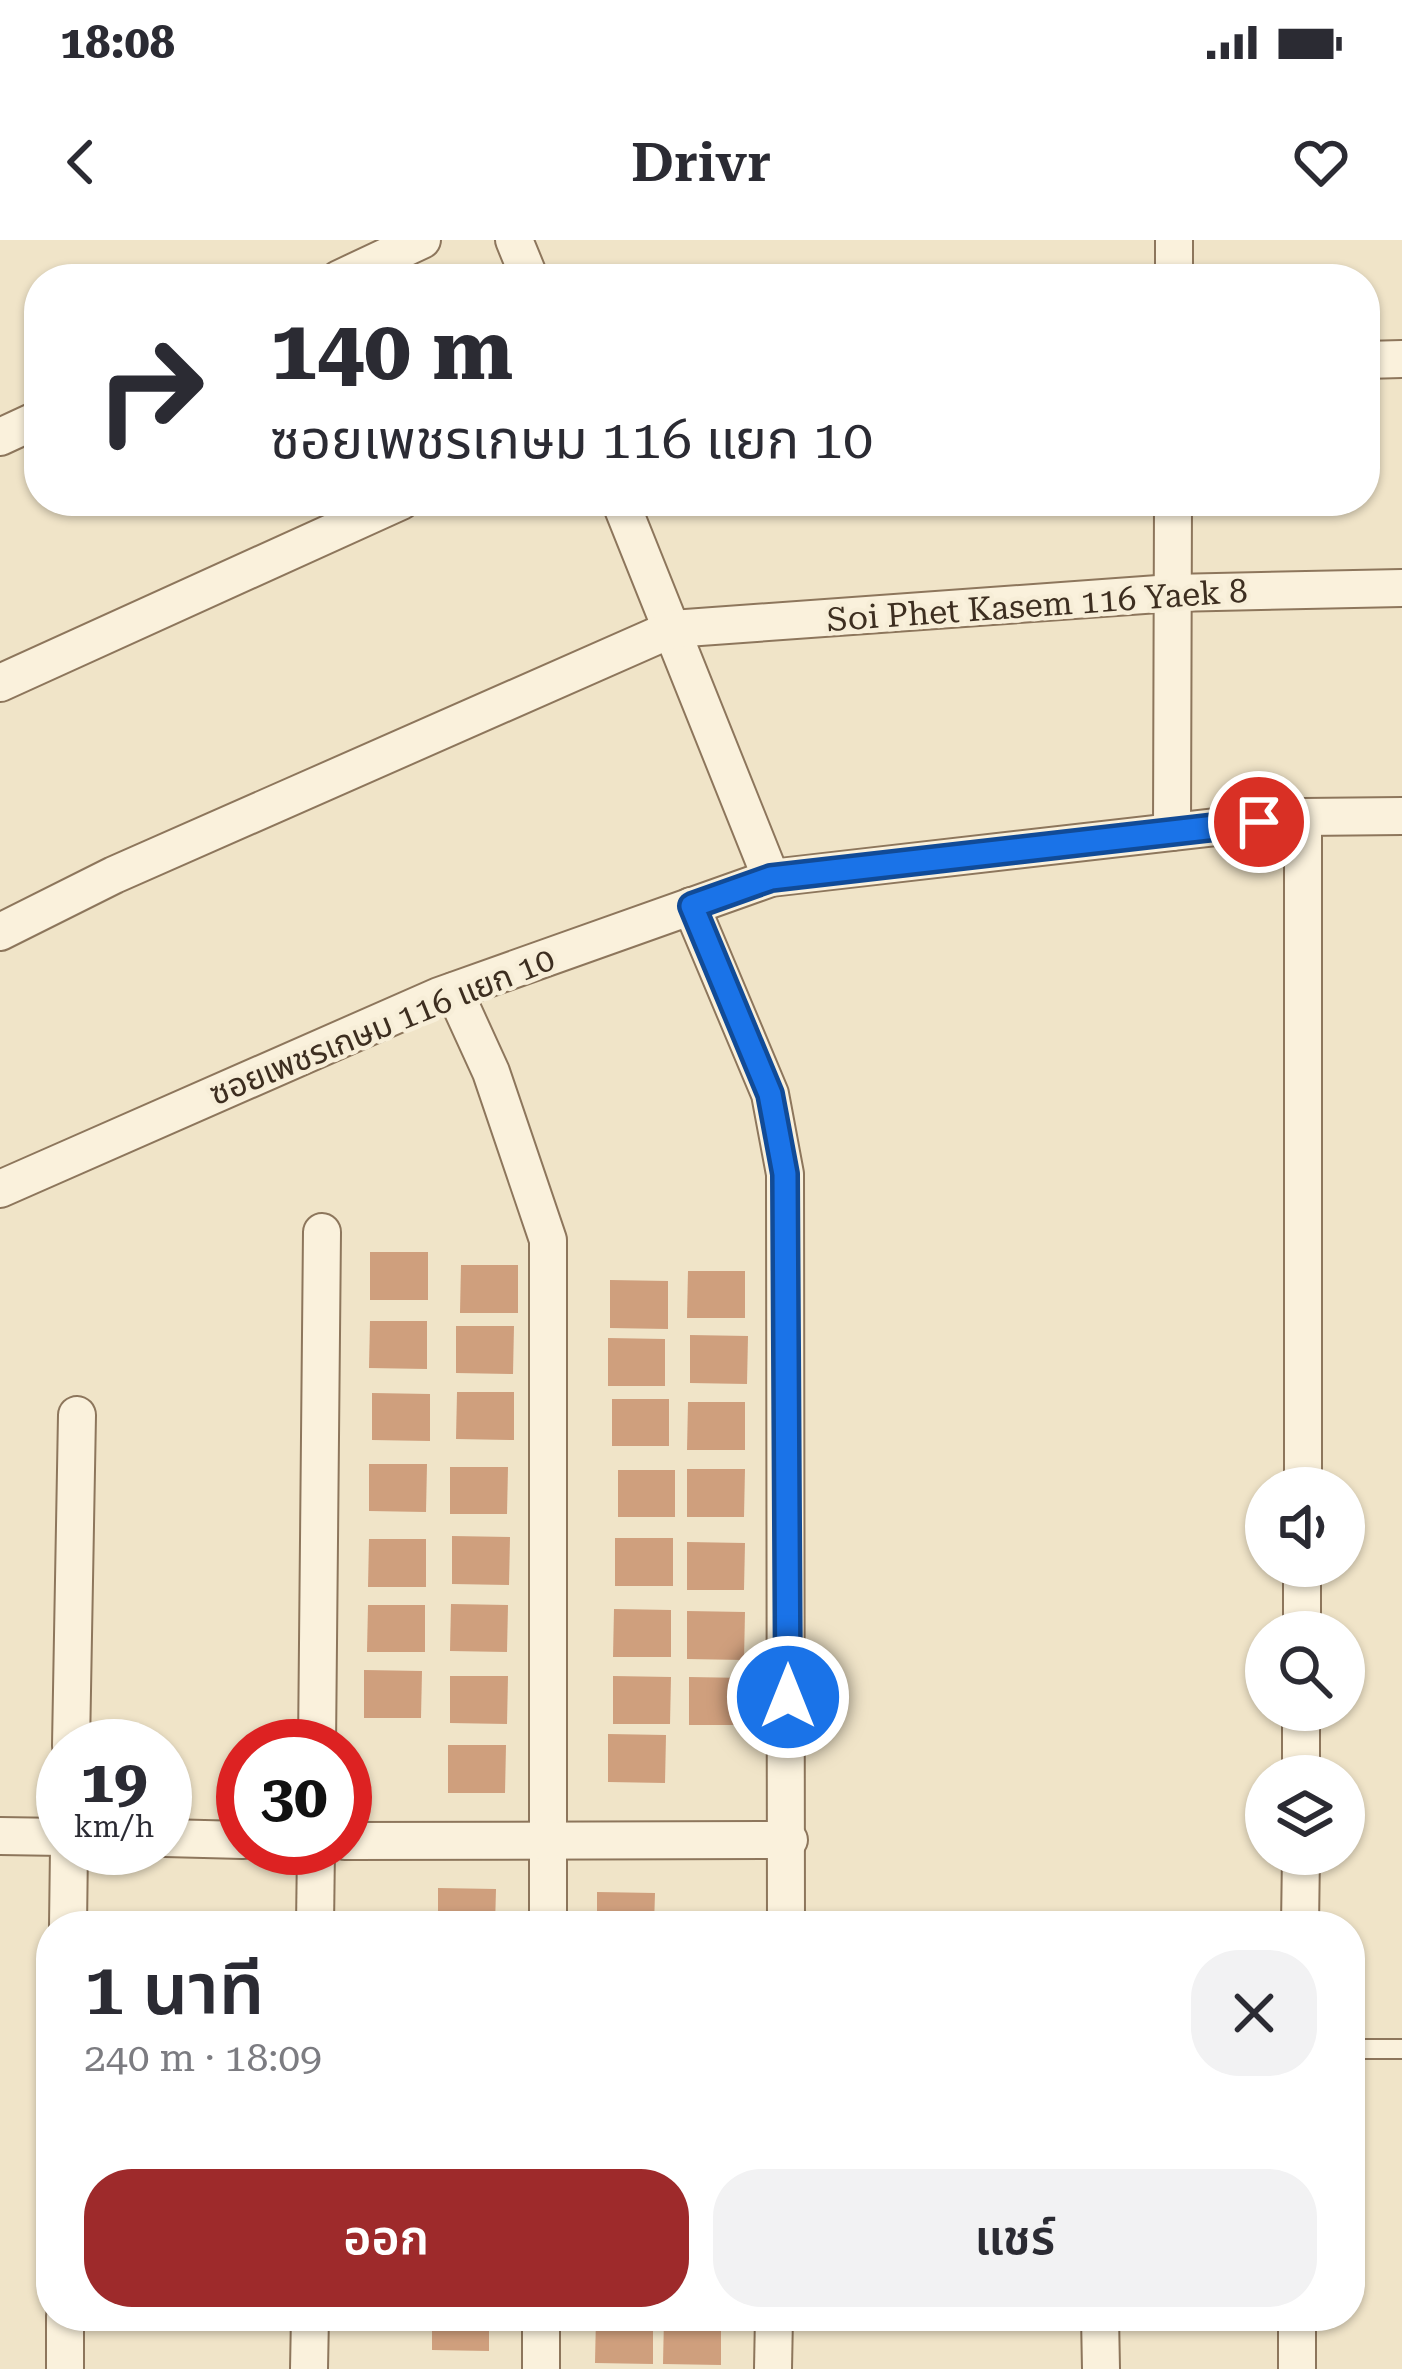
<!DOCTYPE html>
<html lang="th">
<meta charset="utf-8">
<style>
:root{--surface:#fff;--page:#f2f2f3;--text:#2b2b33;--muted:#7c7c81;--accent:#9e2a2b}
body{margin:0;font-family:"Roboto Serif","Noto Sans Thai",serif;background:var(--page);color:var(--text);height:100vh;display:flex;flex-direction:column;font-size:45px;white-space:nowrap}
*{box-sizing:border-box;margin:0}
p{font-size:39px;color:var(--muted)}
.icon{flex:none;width:66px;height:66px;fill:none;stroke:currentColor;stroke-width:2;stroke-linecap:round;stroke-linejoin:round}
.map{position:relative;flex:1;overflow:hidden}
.details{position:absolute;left:36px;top:1671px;width:1329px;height:420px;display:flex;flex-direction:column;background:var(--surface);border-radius:48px;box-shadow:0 3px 9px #0004}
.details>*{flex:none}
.guide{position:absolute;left:24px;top:24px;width:1356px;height:252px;border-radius:48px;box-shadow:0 3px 9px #0004;background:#fff;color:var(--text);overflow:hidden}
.buttons{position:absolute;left:1245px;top:1227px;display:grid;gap:24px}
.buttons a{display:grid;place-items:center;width:120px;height:120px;border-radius:50%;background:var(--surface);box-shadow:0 3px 9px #0004;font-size:60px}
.speed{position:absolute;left:36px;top:1479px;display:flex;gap:24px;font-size:60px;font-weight:700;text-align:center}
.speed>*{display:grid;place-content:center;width:156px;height:156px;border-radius:50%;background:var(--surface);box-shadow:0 3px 9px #0004;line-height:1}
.speed small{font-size:30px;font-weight:400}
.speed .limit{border:18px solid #d22;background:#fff;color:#111}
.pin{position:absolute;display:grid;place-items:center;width:102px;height:102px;color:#fff;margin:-51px;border:6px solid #fff;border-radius:50%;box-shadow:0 3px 12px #0007}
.me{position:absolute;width:132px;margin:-66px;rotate:0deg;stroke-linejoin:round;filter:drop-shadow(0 0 9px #0008)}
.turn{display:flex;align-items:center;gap:42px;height:252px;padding:0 48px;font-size:54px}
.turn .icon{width:156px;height:156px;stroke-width:2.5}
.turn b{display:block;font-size:84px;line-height:102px}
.round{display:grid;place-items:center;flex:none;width:126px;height:126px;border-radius:48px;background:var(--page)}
.head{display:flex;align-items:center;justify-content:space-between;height:204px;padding:0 48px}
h1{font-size:72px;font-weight:600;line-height:90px}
.button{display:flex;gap:24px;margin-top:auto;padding:24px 48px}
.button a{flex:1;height:138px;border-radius:48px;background:var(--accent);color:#fff;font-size:48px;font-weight:600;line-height:138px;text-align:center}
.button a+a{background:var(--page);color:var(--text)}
.status{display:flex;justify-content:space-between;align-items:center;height:84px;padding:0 60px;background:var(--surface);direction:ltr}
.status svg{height:33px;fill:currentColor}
header{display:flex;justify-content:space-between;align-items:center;height:156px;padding:0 48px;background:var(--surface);font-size:54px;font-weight:600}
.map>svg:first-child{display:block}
</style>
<div class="status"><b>18:08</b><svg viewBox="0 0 49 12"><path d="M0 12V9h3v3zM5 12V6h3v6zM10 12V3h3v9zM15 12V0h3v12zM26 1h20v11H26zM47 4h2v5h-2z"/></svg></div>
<header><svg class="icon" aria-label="back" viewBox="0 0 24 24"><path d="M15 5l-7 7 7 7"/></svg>Drivr<svg class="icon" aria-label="heart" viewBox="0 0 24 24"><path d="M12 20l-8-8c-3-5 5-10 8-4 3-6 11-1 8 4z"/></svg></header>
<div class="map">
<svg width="1402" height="2129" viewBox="0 0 1402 2129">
<rect width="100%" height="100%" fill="#f0e4c8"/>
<!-- building -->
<g fill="#cf9f7d">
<rect x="370" y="1012" width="58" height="48"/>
<polygon points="461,1025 518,1025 518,1073 460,1073"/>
<polygon points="688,1031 745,1031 745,1078 687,1078"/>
<polygon points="610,1040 668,1041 668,1089 610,1088"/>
<polygon points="370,1081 427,1081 427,1129 369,1128"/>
<polygon points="456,1086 514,1086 513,1134 456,1133"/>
<polygon points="690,1095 748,1096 747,1144 690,1143"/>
<polygon points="608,1098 665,1099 665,1146 608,1146"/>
<polygon points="457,1152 514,1152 514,1200 456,1199"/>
<polygon points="372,1153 430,1154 430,1201 372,1200"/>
<rect x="612" y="1159" width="57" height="47"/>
<polygon points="688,1162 745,1162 745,1210 687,1210"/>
<polygon points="369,1224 427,1224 426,1272 369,1271"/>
<polygon points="450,1227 508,1227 507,1274 450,1274"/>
<polygon points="687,1229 745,1229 744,1277 687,1277"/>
<rect x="618" y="1230" width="57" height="47"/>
<polygon points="452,1296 510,1297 509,1345 452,1344"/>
<rect x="615" y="1298" width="58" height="48"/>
<polygon points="369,1299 426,1299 426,1347 368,1347"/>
<polygon points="687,1302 745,1303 744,1350 687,1350"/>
<polygon points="451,1364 508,1365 507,1412 450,1411"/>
<polygon points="368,1365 425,1365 425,1412 367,1412"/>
<polygon points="614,1369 671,1370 671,1417 613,1417"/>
<polygon points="687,1371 745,1372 744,1420 687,1419"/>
<polygon points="364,1430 422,1431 421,1478 364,1478"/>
<polygon points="450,1436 508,1436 507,1484 450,1483"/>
<polygon points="613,1436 671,1437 670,1484 613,1484"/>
<polygon points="689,1437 747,1438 747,1485 689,1485"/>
<polygon points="608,1494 666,1495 665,1543 608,1542"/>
<polygon points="448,1505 506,1505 505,1553 448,1553"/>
<polygon points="438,1648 496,1649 495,1686 438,1686"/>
<polygon points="597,1652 655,1653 654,1686 597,1686"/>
<polygon points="432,2076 489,2076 489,2111 432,2110"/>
<polygon points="596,2076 653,2076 653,2124 595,2123"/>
<polygon points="664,2077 721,2077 721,2125 663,2124"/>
</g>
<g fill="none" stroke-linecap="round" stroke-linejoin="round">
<!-- lane casing -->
<g stroke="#8d765c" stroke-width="22">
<polyline id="lane" points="1350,1809 1402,1809"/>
</g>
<!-- street casing -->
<g stroke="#8d765c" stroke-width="40">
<g id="street">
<polyline points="514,0 530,39"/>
<polyline points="1174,0 1174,39"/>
<polyline points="339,39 422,0"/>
<polyline points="1365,120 1402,119"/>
<polyline points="0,197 39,179"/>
<polyline points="620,261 771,638"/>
<polyline points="0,443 401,261"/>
<polyline points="1172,592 1173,261"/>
<polyline points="691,666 770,854 785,934 786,1686"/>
<polyline points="0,692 114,635 672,389 1172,353 1402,348"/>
<polyline points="454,751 491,832 548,1000 548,1686"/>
<polyline points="0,949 439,756 771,638 1303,577 1402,576"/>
<polyline points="1303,1248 1303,577"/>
<polyline points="1302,1392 1302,1326"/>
<polyline points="71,1506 77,1175"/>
<polyline points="317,1506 322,992"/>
<polyline points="1301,1536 1301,1470"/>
<polyline points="0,1596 63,1597"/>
<polyline points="165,1598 243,1600"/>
<polyline points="345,1601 789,1600"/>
<polyline points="68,1686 69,1608"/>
<polyline points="315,1686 316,1608"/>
<polyline points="1300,1686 1301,1614"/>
<polyline points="1100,2076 1101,2129"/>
<polyline points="65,2129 65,2076"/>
<polyline points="309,2129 310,2076"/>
<polyline points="541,2129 541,2076"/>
<polyline points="773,2129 774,2076"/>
<polyline points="1297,2129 1297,2076"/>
</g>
</g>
<!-- lane -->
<use href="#lane" stroke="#faf1dc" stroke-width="18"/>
<!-- street -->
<use href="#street" stroke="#faf1dc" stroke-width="36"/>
</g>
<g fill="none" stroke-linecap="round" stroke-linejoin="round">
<!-- route casing -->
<g stroke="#114b97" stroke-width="30">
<polyline id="route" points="788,1457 785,934 770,854 692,666 771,638 1259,582"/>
</g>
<!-- route -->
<use href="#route" stroke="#1a73e8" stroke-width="21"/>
</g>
<g text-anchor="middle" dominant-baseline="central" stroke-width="9" stroke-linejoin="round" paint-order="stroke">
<!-- street labels -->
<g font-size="33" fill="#3d2e20" stroke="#f7eed8">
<text transform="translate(1037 365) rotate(-4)">Soi Phet Kasem 116 Yaek 8</text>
<text transform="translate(382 786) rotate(-22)">ซอยเพชรเกษม 116 แยก 10</text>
</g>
</g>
</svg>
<div class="buttons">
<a><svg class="icon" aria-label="sound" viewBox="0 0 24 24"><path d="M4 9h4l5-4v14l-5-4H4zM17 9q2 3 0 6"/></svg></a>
<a><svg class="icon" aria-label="search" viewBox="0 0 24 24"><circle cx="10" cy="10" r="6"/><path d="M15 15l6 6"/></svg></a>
<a><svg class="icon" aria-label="layers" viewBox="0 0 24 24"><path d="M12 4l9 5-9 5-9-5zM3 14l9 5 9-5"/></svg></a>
</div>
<div class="speed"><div>19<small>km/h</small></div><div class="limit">30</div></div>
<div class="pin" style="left:1259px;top:582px;background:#d93025"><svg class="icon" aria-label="arrive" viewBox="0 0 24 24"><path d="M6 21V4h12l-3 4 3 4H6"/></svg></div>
<svg class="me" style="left:788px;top:1457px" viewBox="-20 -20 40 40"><circle r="17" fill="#1a73e8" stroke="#fff" stroke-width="3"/><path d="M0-11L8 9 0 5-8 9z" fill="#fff"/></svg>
<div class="guide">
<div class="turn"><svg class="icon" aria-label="right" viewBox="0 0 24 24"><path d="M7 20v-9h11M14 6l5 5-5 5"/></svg><div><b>140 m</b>ซอยเพชรเกษม 116 แยก 10</div></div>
</div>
<section class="details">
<div class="head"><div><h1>1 นาที</h1><p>240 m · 18:09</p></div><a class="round"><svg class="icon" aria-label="close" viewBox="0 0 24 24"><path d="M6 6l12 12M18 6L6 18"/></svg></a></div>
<div class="button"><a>ออก</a><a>แชร์</a></div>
</section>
</div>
